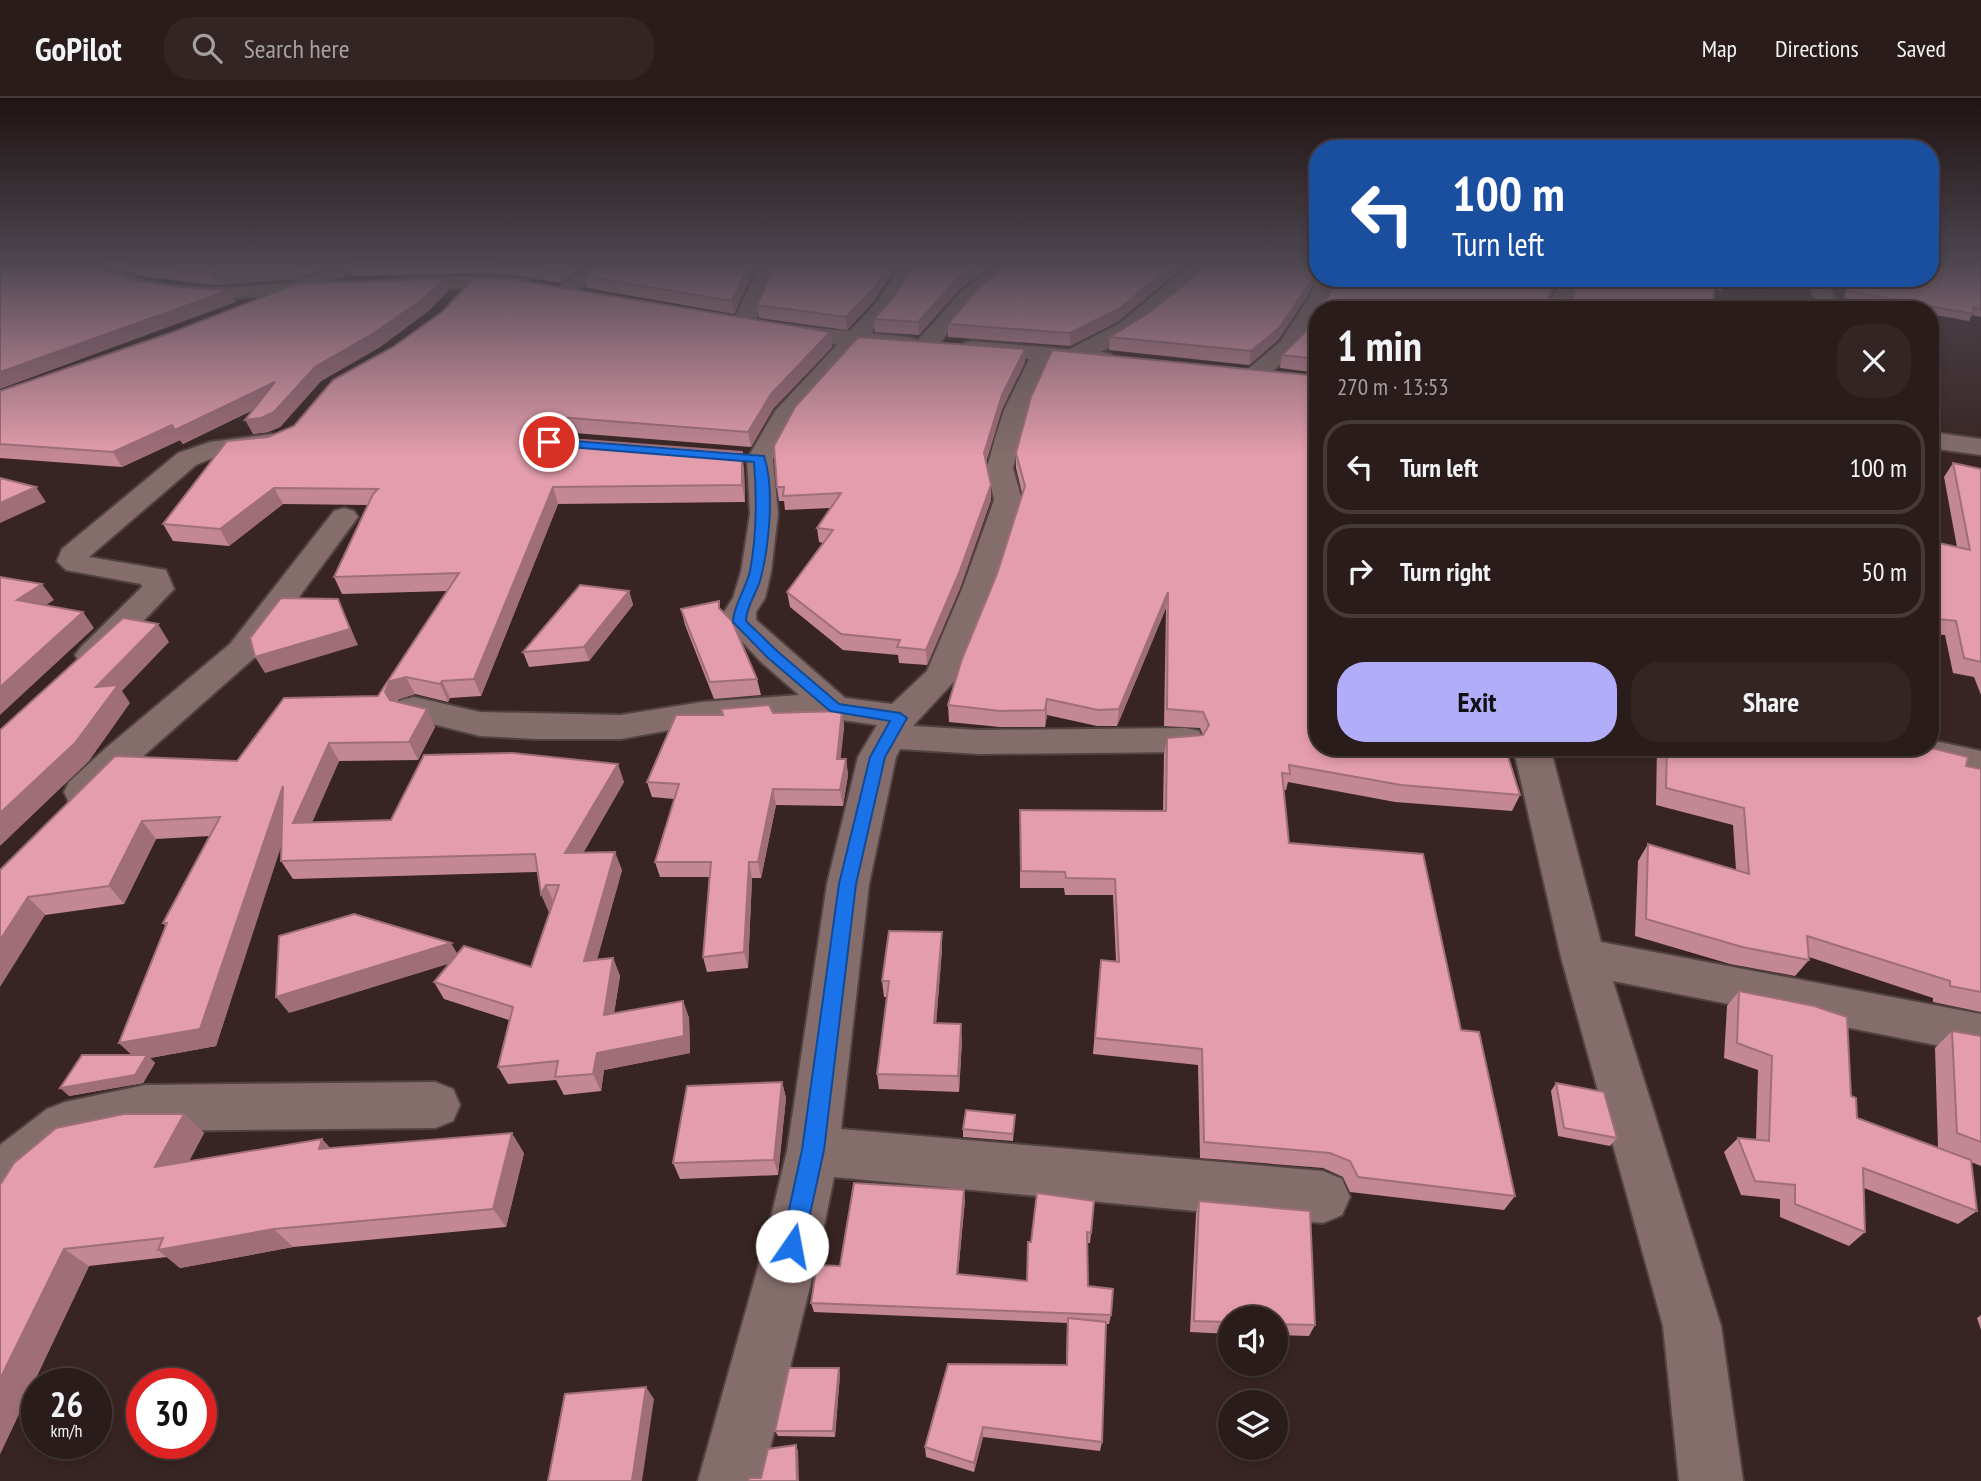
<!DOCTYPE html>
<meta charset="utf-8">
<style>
:root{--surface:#2a1c1a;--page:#322523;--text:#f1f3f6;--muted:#a5a1a2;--line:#463a39;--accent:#b2adf9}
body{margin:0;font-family:"PT Sans Narrow",sans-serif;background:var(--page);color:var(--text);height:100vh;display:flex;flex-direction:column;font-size:26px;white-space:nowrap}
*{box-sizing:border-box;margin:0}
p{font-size:23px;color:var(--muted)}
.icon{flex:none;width:38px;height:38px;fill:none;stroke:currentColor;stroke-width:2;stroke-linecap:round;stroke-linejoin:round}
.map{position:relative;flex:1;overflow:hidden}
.sheet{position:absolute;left:1309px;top:203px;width:630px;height:455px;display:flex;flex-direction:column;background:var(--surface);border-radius:28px;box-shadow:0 4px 10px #0003,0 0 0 2px var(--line)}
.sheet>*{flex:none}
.hud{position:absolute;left:1309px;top:42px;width:630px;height:147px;border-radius:28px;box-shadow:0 4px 10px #0003,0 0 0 2px var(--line);background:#1a4fa0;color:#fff;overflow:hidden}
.buttons{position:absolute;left:1218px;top:1208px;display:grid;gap:14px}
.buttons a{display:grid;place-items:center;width:70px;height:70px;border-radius:50%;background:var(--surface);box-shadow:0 4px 10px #0003,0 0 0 2px var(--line);font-size:35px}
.speed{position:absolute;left:21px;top:1270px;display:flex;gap:14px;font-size:35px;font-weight:700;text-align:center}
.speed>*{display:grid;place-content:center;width:91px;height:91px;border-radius:50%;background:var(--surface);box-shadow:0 4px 10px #0003,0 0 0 2px var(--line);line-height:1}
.speed small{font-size:18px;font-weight:400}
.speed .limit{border:10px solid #d22;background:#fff;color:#111}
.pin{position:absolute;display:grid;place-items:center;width:60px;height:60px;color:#fff;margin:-30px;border:4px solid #fff;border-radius:50%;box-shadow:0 2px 7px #0007}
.me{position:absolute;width:77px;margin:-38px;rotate:12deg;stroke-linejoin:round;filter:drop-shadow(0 0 5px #0008)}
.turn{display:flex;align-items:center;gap:24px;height:147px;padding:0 28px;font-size:32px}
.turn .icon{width:91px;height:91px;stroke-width:2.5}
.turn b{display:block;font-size:49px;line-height:60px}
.round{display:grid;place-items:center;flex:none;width:74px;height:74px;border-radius:28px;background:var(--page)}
.summary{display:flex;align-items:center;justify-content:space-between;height:119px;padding:0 28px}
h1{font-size:42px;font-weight:800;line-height:52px}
.action{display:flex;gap:14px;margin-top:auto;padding:14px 28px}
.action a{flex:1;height:80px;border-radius:28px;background:var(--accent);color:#111;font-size:28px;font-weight:800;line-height:80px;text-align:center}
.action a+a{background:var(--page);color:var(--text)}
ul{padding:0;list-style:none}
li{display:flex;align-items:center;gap:21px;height:94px;margin:0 14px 10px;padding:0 14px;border:4px solid var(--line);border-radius:28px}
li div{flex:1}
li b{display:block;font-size:26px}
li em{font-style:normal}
header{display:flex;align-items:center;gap:42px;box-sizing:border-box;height:98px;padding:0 35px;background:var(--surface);border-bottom:2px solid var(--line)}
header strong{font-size:33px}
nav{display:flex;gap:38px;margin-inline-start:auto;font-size:24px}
.search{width:490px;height:63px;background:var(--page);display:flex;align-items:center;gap:18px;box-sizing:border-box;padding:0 24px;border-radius:28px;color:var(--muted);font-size:26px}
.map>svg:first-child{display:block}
</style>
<header>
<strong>GoPilot</strong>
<div class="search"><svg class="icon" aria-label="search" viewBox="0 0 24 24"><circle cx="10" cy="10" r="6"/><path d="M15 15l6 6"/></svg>Search here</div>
<nav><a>Map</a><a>Directions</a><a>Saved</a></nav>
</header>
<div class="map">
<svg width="1981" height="1383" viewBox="0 0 1981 1383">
<rect width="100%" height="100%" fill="#382523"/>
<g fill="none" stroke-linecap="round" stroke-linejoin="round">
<!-- minor casing -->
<g stroke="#524242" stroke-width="4">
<g id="minor">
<polygon points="345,165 371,165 368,169 272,206 258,206 255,202 258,198"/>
<polygon points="594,165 616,165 573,197 559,197 556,193 559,189"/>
<polygon points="760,165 780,165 754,226 751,231 735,231 732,226"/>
<polygon points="902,165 921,165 892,211 795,321 773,361 778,416 771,474 765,500 756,514 756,522 845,600 892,606 927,573 962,491 994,402 987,370 995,340 1004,312 1034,251 1050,251 1053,256 1028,312 1021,340 1013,370 1022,402 994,491 959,578 913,628 979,632 1186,630 1199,633 1204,642 1199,651 1186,654 979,656 900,651 896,659 869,786 841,1031 1323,1073 1342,1081 1350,1099 1342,1117 1323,1125 834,1079 820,1148 762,1383 698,1383 764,1148 787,1053 827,786 858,659 877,627 835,621 786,619 702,626 621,641 536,641 480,638 401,618 396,610 401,602 414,599 480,614 621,617 702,604 799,597 760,563 724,524 724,514 733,500 741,474 750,416 747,361 775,313 877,204"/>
<polygon points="999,165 1021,165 975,202 934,252 918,252 915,247 918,242 961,194"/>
<path d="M 1192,165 L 1213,165 C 1194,191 1097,271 1066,263 L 1063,258 L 1066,253 L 1120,225 Z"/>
<path d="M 1318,176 L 1318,180 L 1335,180 L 1330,198 L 1322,212 L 1318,212 C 1318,237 1280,266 1263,282 L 1247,282 L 1243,277 L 1247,272 L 1280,244 L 1310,198 Z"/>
<polygon points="1562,180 1582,180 1567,212 1546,212"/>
<polygon points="1808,180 1828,180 1832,196 1843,212 1822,212 1812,196"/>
<polygon points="271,336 280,339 284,344 280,349 215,359 196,367 89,459 166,472 174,491 104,564 92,567 80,564 75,557 80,550 142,489 141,486 66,472 57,463 62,451 178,355 210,344"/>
<polygon points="344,410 354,413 358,419 254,560 132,668 97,704 83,707 69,704 64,694 69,684 106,650 230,546 334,413"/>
<polygon points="1930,642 1981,653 1981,679 1891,658 1886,649 1930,649"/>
<polygon points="1513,649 1550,649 1601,844 1981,916 1981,956 1613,883 1721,1228 1743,1383 1679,1383 1663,1228 1561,859"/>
<polygon points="435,984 453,991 460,1007 453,1023 435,1030 145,1033 78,1047 35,1083 19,1103 0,1110 0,1047 47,1011 65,1004 145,987"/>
</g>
</g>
<!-- tertiary casing -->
<g stroke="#524242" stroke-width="4">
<g id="tertiary">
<path d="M 70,165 C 102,162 132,181 164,186 C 221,194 276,185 332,182 L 339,184 L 342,188 L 339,192 L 332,194 C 254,198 179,211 103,183 C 92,179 77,174 70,165 Z"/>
<polygon points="473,178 521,180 528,182 531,186 528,190 521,192 473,190 392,193 385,191 382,187 385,183 392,181"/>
<polygon points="780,226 908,239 916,241 919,246 916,251 908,253 853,249 772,237 769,232 772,227"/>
<polygon points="972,243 1103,254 1111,256 1114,261 1111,266 1103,268 964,255 961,250 964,245"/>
<polygon points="1930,334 1981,341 1981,357 1930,350"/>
</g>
</g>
<!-- minor -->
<use href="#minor" fill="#846d6b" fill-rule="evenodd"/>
<!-- tertiary -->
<use href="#tertiary" fill="#846d6b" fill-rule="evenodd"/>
</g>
<!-- wall -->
<g fill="#c38795">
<polygon points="96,165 339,165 297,181 217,187 146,179"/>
<polygon points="348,165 590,165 560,185 514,177 474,175 353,178"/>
<polygon points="757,165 734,216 587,190 584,178"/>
<polygon points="1318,165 1318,175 1308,197 1278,242 1249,267 1109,252 1110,239 1147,216 1190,182"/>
<polygon points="1981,165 1981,219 1972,217 1969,223 1930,216 1930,212 1907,212 1844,200 1849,180 1930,180"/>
<polygon points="1581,180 1773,180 1771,183 1767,182 1762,192 1725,186 1722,193 1714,191 1712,212 1327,200 1335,186 1572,202"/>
<polygon points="959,192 919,237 875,234 874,221 893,200"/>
<polygon points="448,193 427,214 380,249 321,283 280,329 268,334 253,336 253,312 183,346 180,342 122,369 0,360 0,293"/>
<polygon points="875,202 847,232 759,220 757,207"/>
<polygon points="1318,213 1318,275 1280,270 1282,257 1310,229"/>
<polygon points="1119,223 1070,248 948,239 948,226"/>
<polygon points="830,234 832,249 773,311 751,349 549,333 539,337 744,370 745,404 558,406 481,598 450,600 448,604 415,596 399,601 397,604 435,629 418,662 339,663 312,724 391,722 624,684 583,755 622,772 597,861 613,860 620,878 614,915 683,903 689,920 690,955 604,972 601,993 564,997 556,982 508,986 498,969 509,922 444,901 434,884 449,865 289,915 457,856 531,869 550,812 549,814 541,796 537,774 293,781 281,763 281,747 216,948 150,960 155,965 143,985 69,998 132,957 119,945 166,829 163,825 210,738 156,741 124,806 45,817 0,772 378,598 447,493 342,496 334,479 368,407 283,406 229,448 173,443 163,426 268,339"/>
<polygon points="1025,264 1002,311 986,364 991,402 960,490 927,567 899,565 898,557 843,552 790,509 787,494 823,445 819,444 817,430 830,410 785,412 784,403 779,403 777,389"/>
<polygon points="1318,278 1318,649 1520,697 1512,713 1395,704 1288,684 1286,692 1283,692 1289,745 1461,932 1515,1098 1504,1112 1350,1094 1343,1079 1323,1070 1200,1060 1198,967 1093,956 1101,862 1116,863 1113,797 1065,797 1064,790 1020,790 1020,712 1163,713 1164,657 1167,640 1203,637 1200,630 1164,628 1166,510 1117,628 1097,628 1047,617 1045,629 1000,629 949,624 948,607 997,476 1022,395 1016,370 1016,355"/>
<polygon points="1953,365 1981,371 1981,597 1974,579 1953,575 1945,537 1930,536 1930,443 1957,449 1944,379"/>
<polygon points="629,493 633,507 589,563 529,569 523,554"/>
<polygon points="681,511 720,511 757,581 761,597 714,601 685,527"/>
<polygon points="721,611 773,615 842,613 844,629 840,661 846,661 848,677 843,708 776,707 761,780 752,780 748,870 707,874 703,859 709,779 660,779 655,764 674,701 652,699 647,684 722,617"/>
<polygon points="1657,649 1927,649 1966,668 1981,671 1981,914 1933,904 1933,900 1809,859 1809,862 1795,878 1730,866 1635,838 1638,763 1648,746 1736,772 1733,727 1656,707"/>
<polygon points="942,834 942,851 936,925 962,942 959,994 879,991 877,976 887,899 884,899 882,883"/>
<polygon points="1739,893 1851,998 1857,1020 1938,1050 1935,950 1952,933 1981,938 1981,1068 1971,1064 1977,1113 1958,1126 1864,1090 1865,1134 1849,1148 1780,1119 1780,1101 1741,1097 1724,1054 1738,1040 1756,1042 1758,972 1724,960 1727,908"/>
<polygon points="782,984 786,1000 778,1077 680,1081 673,1065"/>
<polygon points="1556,985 1617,1040 1610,1048 1558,1038 1551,993"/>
<polygon points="184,1016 204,1035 189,1063 322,1041 330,1050 524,1055 506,1129 293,1149 180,1170 167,1159 89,1168 0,1356 0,1087"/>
<polygon points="1015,1017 1013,1043 963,1039 963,1031"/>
<polygon points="1037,1095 1091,1135 1090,1145 1088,1145 1088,1188 1111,1217 1109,1226 1106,1226 1102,1344 1100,1353 983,1339 974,1374 926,1359 925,1349 1066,1267 1067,1225 814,1214 811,1205 840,1168 965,1102 958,1176 1027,1183"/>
<polygon points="1199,1103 1315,1227 1309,1238 1276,1237 1276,1220 1230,1220 1230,1236 1190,1234 1196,1116"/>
<polygon points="1981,1217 1981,1232 1977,1220"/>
<polygon points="840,1276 835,1339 778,1338 775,1333"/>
</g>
<!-- shaded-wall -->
<g fill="#9f6e79">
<polygon points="302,165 339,165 297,181 217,187 211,174"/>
<polygon points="569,165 590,165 560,185 556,173"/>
<polygon points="750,165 757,165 734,216 732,203"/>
<polygon points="891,165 899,165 875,202 847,232 846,219"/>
<polygon points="979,165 995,165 959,192 919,237 918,224 959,179"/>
<polygon points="1175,165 1188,165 1119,223 1070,248 1070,235"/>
<polygon points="1318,168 1318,175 1308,197 1278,242 1249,267 1251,253"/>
<polygon points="1557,180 1559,180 1544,212 1548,200"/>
<polygon points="444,181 448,193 427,214 380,249 321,283 280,329 268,334 253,336 245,322 315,269"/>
<polygon points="230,192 236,204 0,291 0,274"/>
<polygon points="830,234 832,249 773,311 751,349 748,334 771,296"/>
<polygon points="1025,251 1025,264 1002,311 984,369 984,355 1002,297"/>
<polygon points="275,284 281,298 183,346 180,342 122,369 113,354"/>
<polygon points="545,318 549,333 538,337 534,346 529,330 533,322"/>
<polygon points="742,354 744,370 745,404 742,387"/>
<polygon points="991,387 991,402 960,490 927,567 926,552"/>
<polygon points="36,389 46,404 0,425 0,405"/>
<polygon points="553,389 558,406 481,598 474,581"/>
<polygon points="274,390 283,406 229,448 220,431"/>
<polygon points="42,486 54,502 29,518 17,502"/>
<polygon points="629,493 633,507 589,563 584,549"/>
<polygon points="1168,494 1166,510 1117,628 1119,611"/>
<polygon points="338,501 358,547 265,575 255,559"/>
<polygon points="83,514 94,530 0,617 0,589"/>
<polygon points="158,526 169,544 122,593 130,605 89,663 0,748 0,715 96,589"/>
<polygon points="406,579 415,596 399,601 394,611 385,594 390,583"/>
<polygon points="442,583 450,600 448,604 440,586"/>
<polygon points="1047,601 1047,617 1045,629 1045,612"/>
<polygon points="427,611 435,629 418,662 409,644"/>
<polygon points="842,613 844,629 839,677 837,661"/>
<polygon points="329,645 339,663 304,743 293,725"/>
<polygon points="846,661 848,677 843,708 840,692"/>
<polygon points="618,666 624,684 573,773 565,755"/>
<polygon points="283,688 295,706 216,948 150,960 155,965 143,985 69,998 60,990 137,962 119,945"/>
<polygon points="773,691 776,707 761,780 758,764"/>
<polygon points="142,723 156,741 124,806 109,788"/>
<polygon points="615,754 622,772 592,880 584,863"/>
<polygon points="749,764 752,780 748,870 744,854"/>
<polygon points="546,787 554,805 549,814 541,796"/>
<polygon points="28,799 45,817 0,889 0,842"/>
<polygon points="942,834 942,851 935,941 934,925"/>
<polygon points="451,845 461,862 289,915 276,899"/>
<polygon points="613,860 620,878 611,935 604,917"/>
<polygon points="683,903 689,920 690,955 604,972 601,993 593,976 597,955"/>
<polygon points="961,926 962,942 959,994 958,978"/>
<polygon points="782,984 786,1000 778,1077 774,1062"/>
<polygon points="184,1016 204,1035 176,1088 155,1069"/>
<polygon points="512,1035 524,1055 506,1129 493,1111"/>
<polygon points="322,1041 338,1060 319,1051"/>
<polygon points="964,1092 965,1102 957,1186 957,1176"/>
<polygon points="274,1131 293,1149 180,1170 158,1152"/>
<polygon points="64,1151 89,1168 0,1356 0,1281"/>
<polygon points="839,1270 840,1276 835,1339 833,1333"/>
<polygon points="646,1289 654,1301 642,1383 632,1383"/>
<polygon points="983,1329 983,1339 974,1374 974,1365"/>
<polygon points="796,1347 798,1353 799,1383 797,1383"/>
</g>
<!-- building -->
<g fill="#e39dad" stroke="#9f6e79" stroke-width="2">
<polygon points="0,165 81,165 132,182 178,189 230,192 0,274"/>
<polygon points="131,165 302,165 292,168 211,174 140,167"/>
<polygon points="500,165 569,165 556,173 511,165"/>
<polygon points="601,165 750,165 732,203 584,178"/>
<polygon points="776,165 891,165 874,190 846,219 757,207"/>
<polygon points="916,165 979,165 959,179 918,224 874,221 893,200"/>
<polygon points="1011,165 1175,165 1120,210 1070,235 948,226 977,191"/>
<polygon points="1207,165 1318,165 1318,168 1310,184 1280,229 1251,253 1110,239 1147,216 1190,182"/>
<polygon points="1930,165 1981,165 1981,211 1974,209 1973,216 1848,193 1851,180 1930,180"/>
<polygon points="474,180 510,181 830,234 771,296 748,334 545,318 533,322 529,330 534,336 544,339 742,354 742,387 553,389 474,581 442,583 440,586 406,579 390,583 385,594 390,602 427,611 409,644 329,645 293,725 391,722 424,657 513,655 618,666 565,755 615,754 584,863 613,860 604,917 683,903 684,938 597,955 593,976 555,979 558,963 498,969 513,909 434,884 464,848 531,869 559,787 546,787 541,796 535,756 281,763 283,688 200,931 119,945 167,825 163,825 220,719 142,723 109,788 28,799 0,842 0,772 115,658 237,663 284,600 378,598 459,475 334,479 373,396 378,391 274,390 220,431 163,426 227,343 268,339 294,328 333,282 393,249 442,214"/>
<polygon points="1337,180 1557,180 1548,200 1572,202 1581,180 1715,180 1712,212 1318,212 1323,202 1327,200 1335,186"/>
<polygon points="444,181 423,201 374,235 315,269 274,314 261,320 245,322 275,284 175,332 172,327 113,354 0,346 0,293 173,234 299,185"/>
<polygon points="1318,213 1318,261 1282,257 1310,229"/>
<polygon points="858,239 1025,251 1002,297 984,355 991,387 959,475 926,552 897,549 900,542 841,536 787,494 833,432 817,430 841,395 783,398 784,389 777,389 774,348 795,309"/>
<polygon points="1052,252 1318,278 1318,649 1505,649 1520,697 1401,687 1289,667 1290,676 1282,675 1289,745 1423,756 1461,932 1479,934 1515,1098 1358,1079 1350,1063 1330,1055 1204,1044 1202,951 1095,940 1101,862 1119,864 1115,781 1066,780 1065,774 1021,773 1020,712 1166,713 1167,640 1203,637 1209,627 1203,614 1167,611 1168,494 1119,611 1098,612 1047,601 1045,612 1000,613 948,607 962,561 997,476 1025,388 1016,355 1031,299"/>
<polygon points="1953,365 1981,371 1981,564 1964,560 1956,523 1930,520 1930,443 1970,452"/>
<polygon points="0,380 36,389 0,405"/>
<polygon points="0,479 42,486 17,502 83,514 0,589"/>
<polygon points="580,487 629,493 584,549 523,554"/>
<polygon points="281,500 338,501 350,531 255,559 250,540"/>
<polygon points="719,503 719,510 732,523 757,581 710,584 681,511"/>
<polygon points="123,520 158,526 96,589 118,587 75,645 0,715 0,632"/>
<polygon points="769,607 773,615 842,613 837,661 846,661 840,692 773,691 758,764 749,764 744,854 703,859 711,764 655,764 679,686 647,684 676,617 723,617 721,611"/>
<polygon points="1667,649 1927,649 1968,659 1966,668 1981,671 1981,894 1950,888 1950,883 1807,838 1809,862 1742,849 1646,821 1648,746 1749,776 1744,710 1666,690"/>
<polygon points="354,816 451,845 276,899 279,838"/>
<polygon points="889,833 942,834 934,925 961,926 958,978 877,976 889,883 882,883"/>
<polygon points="1739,893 1814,908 1847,919 1851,998 1856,1000 1857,1020 1971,1062 1977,1113 1863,1070 1865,1134 1795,1106 1795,1087 1755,1083 1738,1040 1769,1043 1772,958 1737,945"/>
<polygon points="1952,933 1981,938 1981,1044 1957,1035"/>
<polygon points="82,957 147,957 135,977 60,990"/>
<polygon points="782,984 774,1062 673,1065 687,988"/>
<polygon points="1556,985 1604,994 1617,1040 1564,1030"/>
<polygon points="966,1012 1015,1017 1013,1036 963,1031"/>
<polygon points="124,1016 184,1016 155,1069 322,1041 319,1051 512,1035 493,1111 274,1131 158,1152 163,1140 64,1151 0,1281 0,1087 14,1065 56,1030"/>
<polygon points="854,1085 964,1092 957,1176 1027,1183 1028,1144 1031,1144 1037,1095 1094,1103 1091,1135 1087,1134 1088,1188 1113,1191 1111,1217 811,1205 817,1167 840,1168"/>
<polygon points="1199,1103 1310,1113 1315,1227 1276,1226 1276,1220 1230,1220 1230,1224 1194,1223"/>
<polygon points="1068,1220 1106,1224 1102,1344 983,1329 974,1365 925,1349 948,1266 1067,1267"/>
<polygon points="789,1270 839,1270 833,1333 775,1333"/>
<polygon points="646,1289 632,1383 548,1383 565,1296"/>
<polygon points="796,1347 797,1383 749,1383 749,1380 761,1380 768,1351"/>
</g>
<!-- sky -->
<linearGradient id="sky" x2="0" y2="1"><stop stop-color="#1f1413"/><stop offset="0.46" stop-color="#4d4650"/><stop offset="1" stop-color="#4d4650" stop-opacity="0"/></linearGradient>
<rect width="1981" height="358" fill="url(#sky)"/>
<!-- route -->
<path fill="#1a73e8" stroke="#114b97" stroke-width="2" d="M 549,341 L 764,358 C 775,391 769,450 760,483 C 756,496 746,509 746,523 L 777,553 L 839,606 L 900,615 L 907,620 L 885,659 L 856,786 L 824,1052 L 803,1148 L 800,1156 L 792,1159 L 784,1156 L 781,1148 L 802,1052 L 839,786 L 870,659 L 890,623 L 830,613 L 767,559 L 733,524 C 733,508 746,491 750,473 C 757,436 757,401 754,364 L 545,347 L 543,344 Z"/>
</svg>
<div class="buttons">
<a><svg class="icon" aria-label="sound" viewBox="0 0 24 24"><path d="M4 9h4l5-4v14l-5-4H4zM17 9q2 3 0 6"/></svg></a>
<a><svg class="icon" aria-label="layers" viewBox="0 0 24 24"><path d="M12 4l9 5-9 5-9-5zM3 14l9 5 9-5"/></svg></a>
</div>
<div class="speed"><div>26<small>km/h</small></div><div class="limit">30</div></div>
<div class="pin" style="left:549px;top:344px;background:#d93025"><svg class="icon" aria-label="arrive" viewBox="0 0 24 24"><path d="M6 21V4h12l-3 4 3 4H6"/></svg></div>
<svg class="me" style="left:792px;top:1148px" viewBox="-20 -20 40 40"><circle r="19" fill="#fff"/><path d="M0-13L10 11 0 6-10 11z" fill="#1a73e8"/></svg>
<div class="hud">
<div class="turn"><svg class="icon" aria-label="left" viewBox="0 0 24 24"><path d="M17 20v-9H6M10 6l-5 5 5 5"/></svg><div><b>100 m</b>Turn left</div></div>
</div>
<section class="sheet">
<div class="summary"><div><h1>1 min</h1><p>270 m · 13:53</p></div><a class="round"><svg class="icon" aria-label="close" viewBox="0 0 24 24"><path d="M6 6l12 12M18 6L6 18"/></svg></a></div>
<ul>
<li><svg class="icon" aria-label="left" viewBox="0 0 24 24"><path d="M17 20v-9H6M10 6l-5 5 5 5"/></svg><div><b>Turn left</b></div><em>100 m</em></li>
<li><svg class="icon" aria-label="right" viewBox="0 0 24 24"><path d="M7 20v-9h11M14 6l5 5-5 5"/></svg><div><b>Turn right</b></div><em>50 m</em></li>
</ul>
<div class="action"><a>Exit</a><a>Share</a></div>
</section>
</div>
